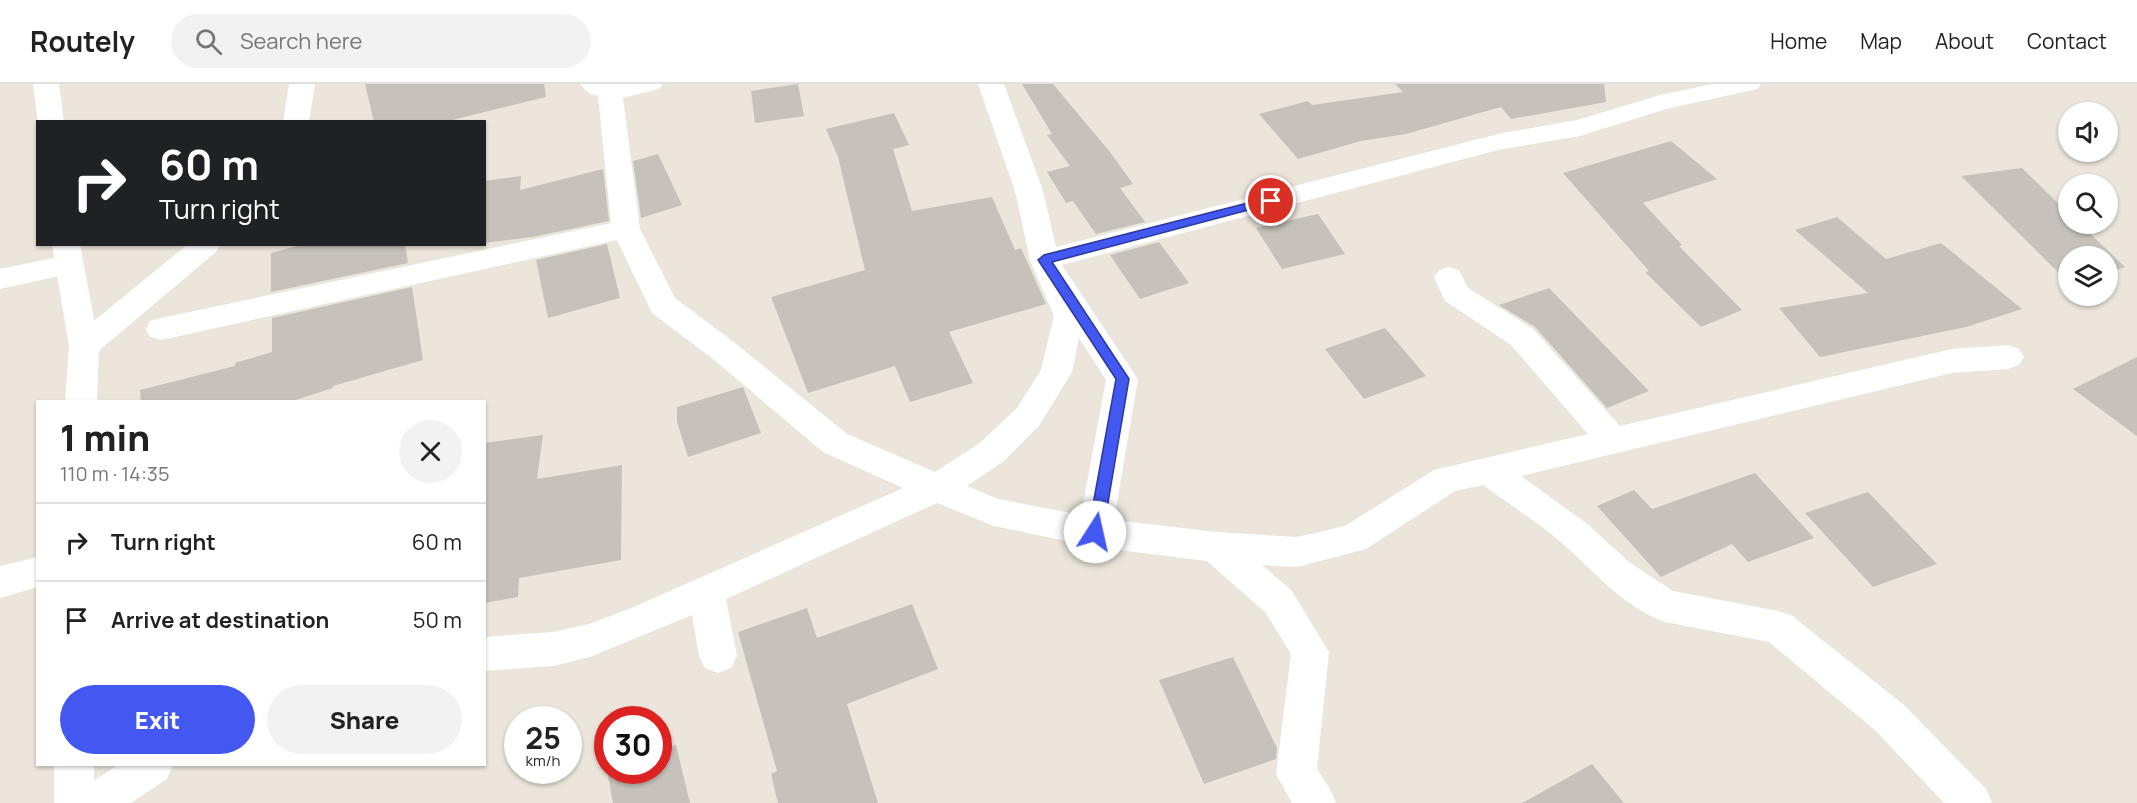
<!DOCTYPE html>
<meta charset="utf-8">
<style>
:root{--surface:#fff;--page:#f2f2f2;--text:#222;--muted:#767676;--line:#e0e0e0;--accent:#4258f1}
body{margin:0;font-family:Manrope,sans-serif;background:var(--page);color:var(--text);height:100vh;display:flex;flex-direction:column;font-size:22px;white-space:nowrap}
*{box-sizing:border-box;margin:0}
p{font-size:20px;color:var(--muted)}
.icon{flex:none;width:33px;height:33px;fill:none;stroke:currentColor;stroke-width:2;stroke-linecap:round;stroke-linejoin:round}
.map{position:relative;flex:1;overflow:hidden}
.sheet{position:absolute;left:36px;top:316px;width:450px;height:366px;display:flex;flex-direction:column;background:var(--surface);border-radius:0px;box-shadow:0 2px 4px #0004}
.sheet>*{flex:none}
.guide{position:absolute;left:36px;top:36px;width:450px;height:126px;border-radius:0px;box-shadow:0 2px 4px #0004;background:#202124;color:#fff;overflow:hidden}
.tools{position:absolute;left:2058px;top:18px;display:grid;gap:12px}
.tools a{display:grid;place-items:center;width:60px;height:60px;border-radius:50%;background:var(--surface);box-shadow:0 2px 4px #0004;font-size:30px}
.speed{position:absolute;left:504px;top:622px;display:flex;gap:12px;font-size:30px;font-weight:700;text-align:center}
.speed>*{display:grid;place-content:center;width:78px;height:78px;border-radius:50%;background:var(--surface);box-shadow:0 2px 4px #0004;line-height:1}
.speed small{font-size:15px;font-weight:400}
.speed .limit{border:9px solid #d22;background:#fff;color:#111}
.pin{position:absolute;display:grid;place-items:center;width:51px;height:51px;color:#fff;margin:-26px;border:3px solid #fff;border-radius:50%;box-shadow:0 2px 6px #0007}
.me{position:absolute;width:66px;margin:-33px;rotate:10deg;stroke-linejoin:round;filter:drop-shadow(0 0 4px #0008)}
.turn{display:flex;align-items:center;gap:21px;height:126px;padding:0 24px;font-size:27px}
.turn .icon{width:78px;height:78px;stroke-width:2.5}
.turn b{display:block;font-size:42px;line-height:51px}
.round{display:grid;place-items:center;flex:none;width:63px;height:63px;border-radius:32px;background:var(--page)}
.head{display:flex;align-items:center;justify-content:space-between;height:102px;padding:0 24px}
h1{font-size:36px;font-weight:800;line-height:45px}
.cta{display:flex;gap:12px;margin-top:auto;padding:12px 24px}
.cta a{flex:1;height:69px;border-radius:36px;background:var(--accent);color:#fff;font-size:24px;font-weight:800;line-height:69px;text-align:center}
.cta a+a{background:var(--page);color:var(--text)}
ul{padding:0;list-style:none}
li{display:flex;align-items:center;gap:18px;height:78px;padding:0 24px;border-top:2px solid var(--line)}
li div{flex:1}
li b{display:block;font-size:22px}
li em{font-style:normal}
header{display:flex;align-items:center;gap:36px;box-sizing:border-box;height:84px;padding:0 30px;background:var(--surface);border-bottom:2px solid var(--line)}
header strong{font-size:28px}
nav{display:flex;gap:33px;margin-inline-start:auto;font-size:21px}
.search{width:420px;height:54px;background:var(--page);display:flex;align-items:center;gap:15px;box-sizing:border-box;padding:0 21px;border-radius:33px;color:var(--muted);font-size:22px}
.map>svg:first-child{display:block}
</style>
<header>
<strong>Routely</strong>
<div class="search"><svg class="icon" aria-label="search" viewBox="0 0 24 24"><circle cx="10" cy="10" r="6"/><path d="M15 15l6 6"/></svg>Search here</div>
<nav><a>Home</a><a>Map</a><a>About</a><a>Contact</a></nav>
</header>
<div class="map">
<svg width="2137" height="719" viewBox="0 0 2137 719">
<rect width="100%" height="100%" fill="#ebe5db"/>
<!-- building -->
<g fill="#c6c2bb">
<polygon points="365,0 544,0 546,13 444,38 374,38"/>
<polygon points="798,0 804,32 755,39 751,7"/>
<polygon points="1022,0 1053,0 1110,68 1133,100 1120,104 1145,138 1096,150 1073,117 1066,119 1047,88 1070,82 1047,51 1052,50"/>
<polygon points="1395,0 1604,0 1606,18 1511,35 1501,23 1406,50 1361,57 1298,75 1259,30 1308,17 1312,21 1403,8"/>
<polygon points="894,29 909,61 893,65 912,127 992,113 1015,166 1021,164 1046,220 949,248 973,299 910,318 895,282 808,309 771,213 865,186 838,73 826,45"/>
<polygon points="1671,57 1717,95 1643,119 1682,161 1679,162 1742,226 1701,243 1645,188 1649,187 1563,89"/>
<polygon points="658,70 682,121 641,134 633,77"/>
<polygon points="2022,84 2068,129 2068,140 2080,140 2125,183 2108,189 2108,172 2068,172 2068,198 1961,92"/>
<polygon points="603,85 609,137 532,153 484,159 484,97 521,92 520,106"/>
<polygon points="1318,130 1345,170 1282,185 1256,144"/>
<polygon points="1837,133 1886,175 1941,159 2022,225 1966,243 1820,273 1779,224 1868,209 1795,146"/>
<polygon points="1159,158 1189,199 1140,215 1110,171"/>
<polygon points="304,160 405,160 408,179 271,208 271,169"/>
<polygon points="607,160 620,214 548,234 536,176"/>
<polygon points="412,203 423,276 333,302 333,304 289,318 141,318 140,306 235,282 235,279 272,268 272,234"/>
<polygon points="1549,204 1649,307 1607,324 1535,243 1499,221"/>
<polygon points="1385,244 1426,292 1364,315 1325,265"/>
<polygon points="2137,273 2137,352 2073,305"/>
<polygon points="743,303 761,349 688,373 677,338 677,323"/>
<polygon points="543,351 537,395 622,381 621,476 519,494 518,513 484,519 484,359"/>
<polygon points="1755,389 1814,454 1748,478 1732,460 1661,493 1597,422 1634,406 1652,425"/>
<polygon points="1868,408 1937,480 1873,503 1805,429"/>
<polygon points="912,520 938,585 847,620 878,719 778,719 771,690 777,687 738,548 807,524 817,554"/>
<polygon points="1233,573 1277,664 1276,675 1204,700 1159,596"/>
<polygon points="676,661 690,719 613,719 607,686 658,687 658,667"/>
<polygon points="1592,680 1624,719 1522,719"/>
</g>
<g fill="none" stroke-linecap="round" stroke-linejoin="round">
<!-- minor -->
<g fill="#fff" fill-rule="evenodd">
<polygon points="289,0 315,0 309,38 283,38"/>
<path d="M 580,0 L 663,0 L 659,5 L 623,14 L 640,145 L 675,214 L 735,259 L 847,350 L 935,388 L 980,359 L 1017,324 L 1041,286 L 1054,232 L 1030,176 L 1015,107 L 978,0 L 1004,0 L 1043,107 L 1056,163 L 1498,50 L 1577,36 L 1660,11 L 1713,0 L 1761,0 L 1757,5 L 1666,25 L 1580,52 L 1498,66 L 1062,181 L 1138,295 L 1114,436 L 1216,448 L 1297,453 L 1345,442 L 1434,386 L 1588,350 L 1511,261 L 1445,217 L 1434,193 L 1439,186 L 1449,183 L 1459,186 L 1468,204 L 1533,245 L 1620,342 L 1952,265 L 2008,261 L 2019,265 L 2024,273 L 2019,281 L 2008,285 L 1952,289 L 1521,392 L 1586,439 L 1629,478 L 1673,507 L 1778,527 L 1791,531 L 1904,621 L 1986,705 L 1992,719 L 1944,719 L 1876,647 L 1769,558 L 1665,538 C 1623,523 1595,488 1562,459 C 1537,438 1509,420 1483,401 L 1455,407 L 1366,465 L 1297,483 L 1262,481 L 1291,506 L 1329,568 L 1317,685 L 1330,705 L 1336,719 L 1292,719 L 1276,690 L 1291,570 L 1265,528 L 1207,477 L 1095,463 L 994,442 L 937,419 L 726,515 L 737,572 L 731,584 L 718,589 L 705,584 L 699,572 L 692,531 L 590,573 L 553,582 L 484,587 L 484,553 L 553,548 L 589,540 L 629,525 L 903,404 L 823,368 L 713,275 L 652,229 L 617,156 L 161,256 L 150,253 L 146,245 L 150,237 L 161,234 L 611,139 L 598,12 L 590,10 ZM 1079,254 L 1106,296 L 1081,431 L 998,415 L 967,402 L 1004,377 L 1039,342 L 1072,288 Z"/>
<polygon points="188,160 221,160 217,167 95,270 84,273 73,270 69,262 73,254"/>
<polygon points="68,171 78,174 83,181 78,188 0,205 0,185"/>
<polygon points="38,473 38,503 0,514 0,482"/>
<polygon points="118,681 173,681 167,695 131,719 75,719 81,705"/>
</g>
<!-- secondary -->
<g fill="#fff" fill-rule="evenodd">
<polygon points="33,0 59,0 64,38 38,38"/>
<polygon points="52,160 80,160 99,262 97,318 65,318 69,262"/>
<rect x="54" y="681" width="40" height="38"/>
</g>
</g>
<!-- route -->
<polygon fill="#4258f1" stroke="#2b399d" stroke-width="1.5" points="1271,113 1275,114 1275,119 1052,178 1129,295 1103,448 1100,452 1090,452 1088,448 1116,295 1038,176 1044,171"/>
</svg>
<div class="tools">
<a><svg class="icon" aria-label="sound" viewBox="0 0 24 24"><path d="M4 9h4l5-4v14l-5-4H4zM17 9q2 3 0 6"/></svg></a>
<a><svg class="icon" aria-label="search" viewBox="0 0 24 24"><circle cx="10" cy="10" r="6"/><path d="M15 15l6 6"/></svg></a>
<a><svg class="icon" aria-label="layers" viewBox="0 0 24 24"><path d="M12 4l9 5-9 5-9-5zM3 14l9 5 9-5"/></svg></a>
</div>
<div class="speed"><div>25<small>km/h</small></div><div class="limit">30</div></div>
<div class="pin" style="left:1271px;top:117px;background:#d93025"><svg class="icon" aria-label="arrive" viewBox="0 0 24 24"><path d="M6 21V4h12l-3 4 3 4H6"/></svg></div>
<svg class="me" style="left:1095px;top:448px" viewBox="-20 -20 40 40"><circle r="19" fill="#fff"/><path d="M0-13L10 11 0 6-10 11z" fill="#4258f1"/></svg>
<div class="guide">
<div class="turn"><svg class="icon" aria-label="right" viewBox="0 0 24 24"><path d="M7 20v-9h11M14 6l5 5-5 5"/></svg><div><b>60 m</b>Turn right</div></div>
</div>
<section class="sheet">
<div class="head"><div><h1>1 min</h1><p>110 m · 14:35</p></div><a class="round"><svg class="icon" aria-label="close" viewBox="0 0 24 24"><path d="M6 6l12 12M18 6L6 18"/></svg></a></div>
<ul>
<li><svg class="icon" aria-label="right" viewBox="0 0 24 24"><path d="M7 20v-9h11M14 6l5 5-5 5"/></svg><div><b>Turn right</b></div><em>60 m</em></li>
<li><svg class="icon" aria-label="arrive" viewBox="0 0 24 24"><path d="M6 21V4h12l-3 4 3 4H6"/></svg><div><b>Arrive at destination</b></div><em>50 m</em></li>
</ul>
<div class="cta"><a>Exit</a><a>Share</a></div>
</section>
</div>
